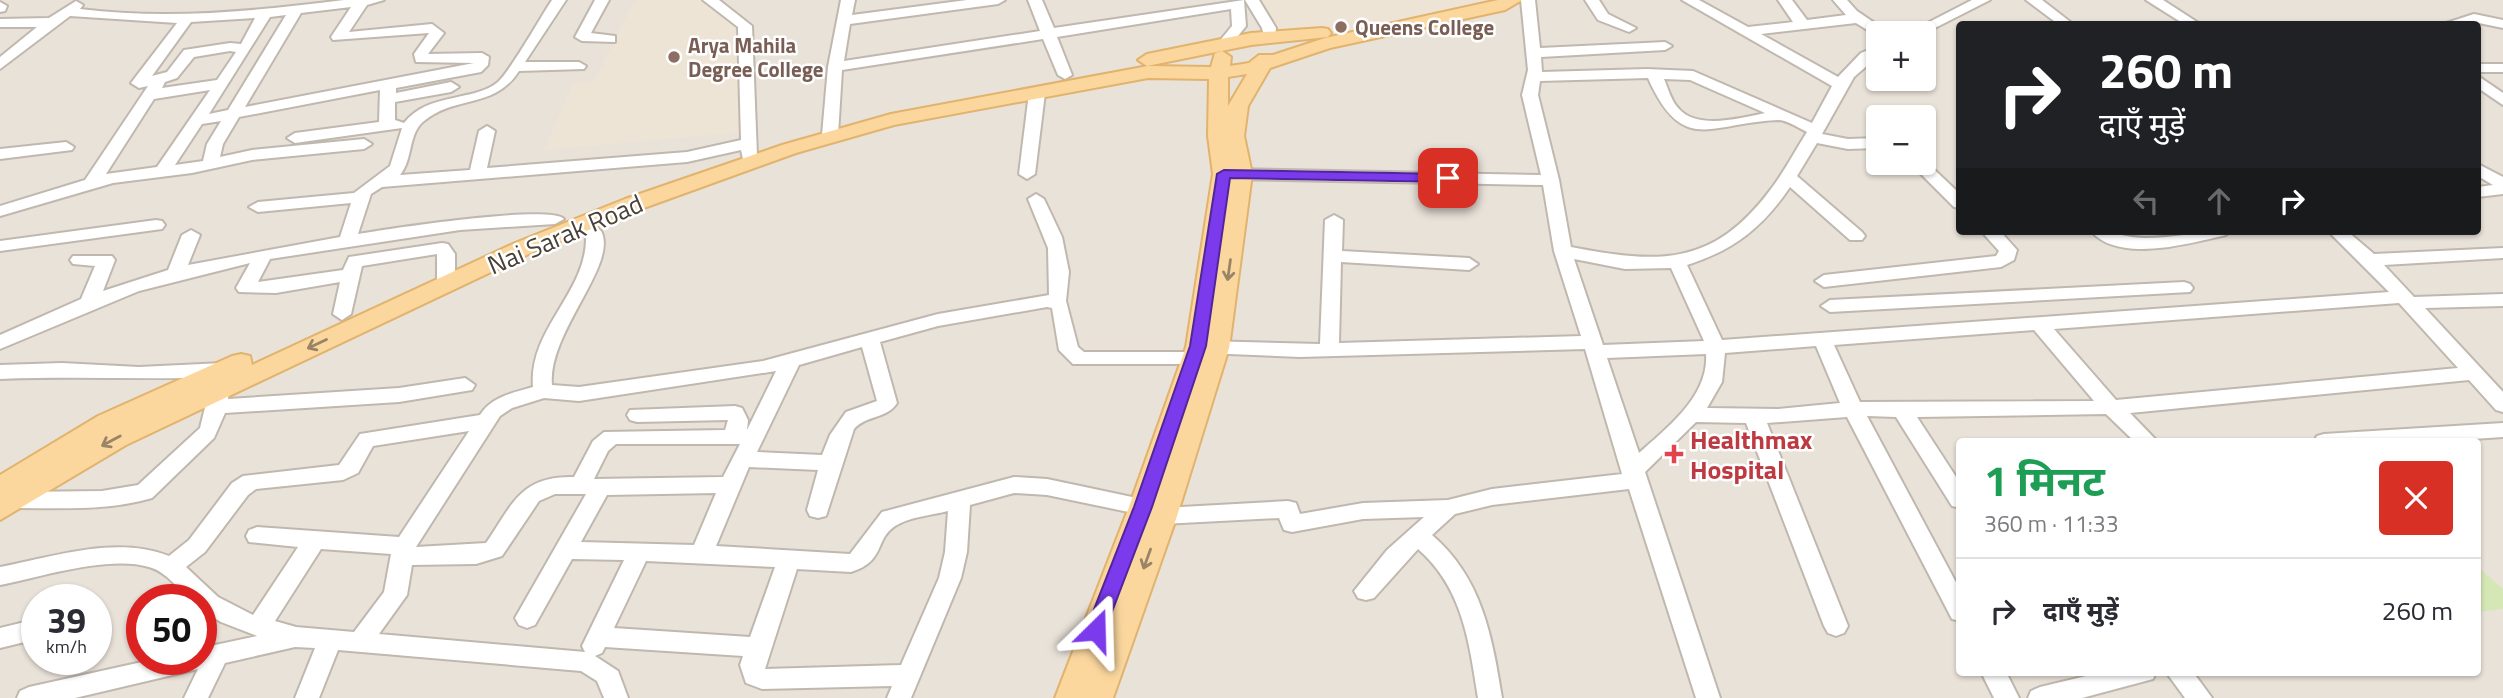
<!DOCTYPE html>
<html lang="hi">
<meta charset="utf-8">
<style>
:root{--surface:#fff;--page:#f7f7f7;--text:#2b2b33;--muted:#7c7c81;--line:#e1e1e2}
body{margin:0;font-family:"Titillium Web","Noto Sans Devanagari",sans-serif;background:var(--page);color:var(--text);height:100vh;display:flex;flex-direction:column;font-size:26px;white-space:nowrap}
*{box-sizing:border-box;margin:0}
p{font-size:23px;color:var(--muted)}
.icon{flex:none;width:38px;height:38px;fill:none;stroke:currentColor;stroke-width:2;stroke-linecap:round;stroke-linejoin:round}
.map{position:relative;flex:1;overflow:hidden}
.side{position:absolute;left:1956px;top:438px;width:525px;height:238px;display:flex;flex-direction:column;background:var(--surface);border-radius:7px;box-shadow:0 2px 5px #0004}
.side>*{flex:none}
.top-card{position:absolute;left:1956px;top:21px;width:525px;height:214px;border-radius:7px;box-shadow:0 2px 5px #0004;background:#202124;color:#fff;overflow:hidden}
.controls{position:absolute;left:1866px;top:21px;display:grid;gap:14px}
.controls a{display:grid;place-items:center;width:70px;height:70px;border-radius:7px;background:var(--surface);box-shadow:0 2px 5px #0004;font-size:35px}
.speed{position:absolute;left:21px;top:584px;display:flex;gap:14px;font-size:35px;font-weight:700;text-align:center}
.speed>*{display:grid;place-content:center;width:91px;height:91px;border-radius:50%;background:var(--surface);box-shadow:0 2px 5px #0004;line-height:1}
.speed small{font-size:18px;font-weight:400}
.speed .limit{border:10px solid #d22;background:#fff;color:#111}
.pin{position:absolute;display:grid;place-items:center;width:60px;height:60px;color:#fff;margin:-30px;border-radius:14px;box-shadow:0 4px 10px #0006}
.me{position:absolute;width:77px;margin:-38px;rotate:22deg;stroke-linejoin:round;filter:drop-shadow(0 0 5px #0008)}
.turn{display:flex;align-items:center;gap:24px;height:147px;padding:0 28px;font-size:32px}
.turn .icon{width:91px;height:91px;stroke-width:2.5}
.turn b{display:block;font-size:49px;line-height:60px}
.lanes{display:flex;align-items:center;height:66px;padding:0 28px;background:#0003;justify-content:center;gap:35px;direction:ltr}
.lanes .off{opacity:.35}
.round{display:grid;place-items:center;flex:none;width:74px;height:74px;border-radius:7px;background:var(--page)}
.headline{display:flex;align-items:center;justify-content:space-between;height:119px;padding:0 28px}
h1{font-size:42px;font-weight:700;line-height:52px;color:#1e9e55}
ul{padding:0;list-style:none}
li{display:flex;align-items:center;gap:21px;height:105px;padding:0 28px;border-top:2px solid var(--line)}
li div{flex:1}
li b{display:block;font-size:26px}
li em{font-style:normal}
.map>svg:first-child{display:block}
</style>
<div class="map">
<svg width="2503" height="698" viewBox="0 0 2503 698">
<rect width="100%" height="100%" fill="#f5f1eb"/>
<!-- residential -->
<path fill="#e9e2d9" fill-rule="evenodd" d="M 0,0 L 2503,0 L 2503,698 L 0,698 ZM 1960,24 L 2478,24 L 2478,231 L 1960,231 ZM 1878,33 L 1923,33 L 1923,79 L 1878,79 ZM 1878,117 L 1923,117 L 1923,163 L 1878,163 ZM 1960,441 L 2478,441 L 2478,672 L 1960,672 ZM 37,600 L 96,600 L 96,660 L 37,660 ZM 142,600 L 201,600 L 201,660 L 142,660 Z"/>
<!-- education -->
<g fill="#ede4d6">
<polygon points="635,0 703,0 742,31 742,132 544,150 573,83 594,81"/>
<polygon points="1261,0 1503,0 1353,38 1287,42"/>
</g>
<!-- green -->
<polygon fill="#d6e7b6" points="2478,567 2503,589 2503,609 2478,612"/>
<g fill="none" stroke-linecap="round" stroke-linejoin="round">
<!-- minor casing -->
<g stroke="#c0b8ae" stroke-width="4">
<g id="minor">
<path d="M 344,0 L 384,0 L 367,5 L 349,32 L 432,24 L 444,33 L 428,54 L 482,53 L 489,57 L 488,65 L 481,72 L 396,88 L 396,93 L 451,82 L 459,87 L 451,92 L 395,102 L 395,120 L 404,123 C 428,92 474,102 498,82 C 511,70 540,18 552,0 L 566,0 L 525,62 L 579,62 L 586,66 L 584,69 L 519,71 C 495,109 456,95 424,121 C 408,133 413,160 400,175 L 470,170 L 479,131 L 487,126 L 495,131 L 487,168 L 687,152 L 741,140 L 738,27 L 703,0 L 719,0 L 752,26 L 757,156 L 749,161 L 743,159 L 741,150 L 687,162 L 382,187 L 371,194 L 358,234 C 387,229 550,204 564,219 L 555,224 L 460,230 L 270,259 L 258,282 L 343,270 L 349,257 L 442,243 L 448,244 L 455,254 L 455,284 L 446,290 L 437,284 L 437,254 L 362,266 L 351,314 L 342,320 L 333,314 L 340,282 L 276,293 L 239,292 L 236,288 L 250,263 L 139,291 L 0,349 L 0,335 L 81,299 L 95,266 L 73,264 L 70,260 L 73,256 L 112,256 L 115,260 L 103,291 L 168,270 L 182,235 L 191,230 L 200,235 L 188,265 L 340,237 L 351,203 L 258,212 L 249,207 L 258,202 L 354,193 L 390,166 L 402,128 L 295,143 L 287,138 L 295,133 L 379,122 L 380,90 L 239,117 L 223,144 L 220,157 L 252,150 L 364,139 L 372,144 L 364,149 L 252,160 L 192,173 L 113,183 L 0,216 L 0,206 L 85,180 L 148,86 L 139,88 L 131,83 L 177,23 L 70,16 L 0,69 L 0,57 L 37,27 L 0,27 L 0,19 L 49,18 L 76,1 L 83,5 L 80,9 C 168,20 256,11 344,0 ZM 351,7 L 331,37 L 333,40 L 429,33 L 414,54 L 416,62 L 474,63 L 245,107 L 301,13 ZM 286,15 L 228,110 L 209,114 L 270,17 ZM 255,18 L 241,44 L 230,43 L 184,50 L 167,72 L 152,76 L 191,22 ZM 230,51 L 236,52 L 217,80 L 162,88 L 165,82 L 177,78 L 194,57 ZM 210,90 L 157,167 L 106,174 L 154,99 ZM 221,121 L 207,144 L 203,161 L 175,165 L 202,124 Z"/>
<polygon points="595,0 609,0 591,33 615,36 615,42 582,41 575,37"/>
<polygon points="841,0 855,0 852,15 967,0 1005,0 998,4 850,24 844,61 1040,31 1028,0 1042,0 1054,28 1244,0 1246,26 1230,46 1225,47 1218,43 1232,26 1231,9 1057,37 1072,75 1065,79 1058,75 1043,39 842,70 838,135 830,140 822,135 828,67"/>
<polygon points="1245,0 1259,0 1276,28 1275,41 1265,41 1262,28"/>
<path d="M 1521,0 L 1535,0 L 1540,48 L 1665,42 L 1672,46 L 1665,50 L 1541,57 L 1542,72 L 1647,69 L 1693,71 L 1812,123 L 1832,86 L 1682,0 L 1699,0 L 1748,27 L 1793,22 L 1778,0 L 1792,0 L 1807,20 L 1846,15 L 1833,0 L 1847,0 L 1857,11 L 1889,33 L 1878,33 L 1877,36 L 1856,23 L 1761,34 L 1838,77 L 1861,53 L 1878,46 L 1878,56 L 1854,77 L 1822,134 L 1848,139 L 1878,138 L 1878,148 L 1848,149 L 1817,143 L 1797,176 L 1862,232 L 1865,236 L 1862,240 L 1850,240 L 1790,187 C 1763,227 1734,250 1687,265 L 1722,340 L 2389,292 L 2328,231 L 2347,231 L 2374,254 L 2503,248 L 2503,258 L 2384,265 L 2414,297 L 2503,294 L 2503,306 L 2425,308 L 2503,392 L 2503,412 L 2496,410 L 2469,380 L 2130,413 L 2157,441 L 2134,441 L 2106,414 L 1917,417 L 1960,483 L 1960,508 L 1952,506 L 1896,417 L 1867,416 L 1960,590 L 1960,621 L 1952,619 L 1847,417 L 1767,423 L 1848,626 L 1844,633 L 1836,636 L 1828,633 L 1824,626 L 1746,423 L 1696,422 L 1645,472 L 1720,698 L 1696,698 L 1629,489 L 1492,505 L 1455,514 L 1432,535 C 1482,578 1492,636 1502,698 L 1478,698 C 1469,642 1463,588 1418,549 L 1374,598 L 1366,600 L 1358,598 L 1354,591 L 1387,550 L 1424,517 L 1363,519 L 1292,532 L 1284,530 L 1279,518 L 1163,524 L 1155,522 L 1152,516 L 1155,510 L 1163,508 L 1288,501 L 1296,503 L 1300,514 L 1363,503 L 1448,500 L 1492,489 L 1622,474 L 1585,349 L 1300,357 L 1204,353 L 1194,347 L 1204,341 L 1320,344 L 1325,220 L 1334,215 L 1343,220 L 1342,251 L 1469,258 L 1478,264 L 1469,270 L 1341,262 L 1339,343 L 1581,336 L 1554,251 L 1543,185 L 1227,179 L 1219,174 L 1227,169 L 1541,175 L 1522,95 L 1528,70 ZM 1648,78 C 1683,157 1712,122 1778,120 C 1787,120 1799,128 1807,132 C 1795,151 1784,172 1771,189 C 1713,267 1659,264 1571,247 L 1559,180 L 1538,95 L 1540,81 ZM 1664,79 L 1690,80 L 1765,113 C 1741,118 1698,130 1679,109 C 1671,101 1668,88 1664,79 ZM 1574,259 L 1625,269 L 1671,268 L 1704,341 L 1603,345 ZM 2399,303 L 2458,368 L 2116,400 L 2054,329 ZM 2034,330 L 2094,401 L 1860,402 L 1834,345 ZM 1816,346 L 1840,403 L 1778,409 L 1707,408 L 1722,382 L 1725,353 ZM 1706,354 C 1709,396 1667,428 1639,453 L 1607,358 Z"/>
<polygon points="1585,0 1599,0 1608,14 1636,28 1629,32 1598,20"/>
<polygon points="1972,0 1990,0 1923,34 1908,33"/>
<polygon points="2026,0 2042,0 2073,24 2058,24"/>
<polygon points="2146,0 2163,0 2200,24 2184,24"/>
<polygon points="0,2 7,6 5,11 0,12"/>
<polygon points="2474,14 2503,20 2503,28 2474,22 2443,24"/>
<rect x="2478" y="64" width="25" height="8"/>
<polygon points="2478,76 2503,93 2503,105 2478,88"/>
<polygon points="1037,88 1045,93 1035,174 1027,179 1019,174 1029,93"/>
<polygon points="66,142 74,147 72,150 0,159 0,149"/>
<polygon points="1924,160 1960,194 1960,208 1954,207 1910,163 1923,163"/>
<polygon points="2478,164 2503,177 2503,194 2478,197 2478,187 2493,185 2478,176"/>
<path d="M 1036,194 L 1044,199 L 1062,237 L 1069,272 L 1066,301 L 1078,347 L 1084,352 L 1194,352 L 1204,359 L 1201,364 L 1073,364 L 1059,350 L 1052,308 L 1047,307 L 938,326 L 880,342 L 897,403 C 887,419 866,415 854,429 L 826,516 L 818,518 L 810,516 L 807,510 L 818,470 L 749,467 L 716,546 L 850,554 L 882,512 L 1014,477 L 1047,479 L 1151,501 L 1154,507 L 1151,513 L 1143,515 L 1047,495 L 1014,493 L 970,505 L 967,552 L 961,578 L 911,698 L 887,698 L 892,686 L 762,689 L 746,683 L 740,665 L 743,656 L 605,647 L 602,653 L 595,656 L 618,671 L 628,698 L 604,698 L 597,681 L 581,671 L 338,650 L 319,698 L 295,698 L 315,648 L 295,647 L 225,663 L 208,698 L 184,698 L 198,669 L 75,698 L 17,698 L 20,691 L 29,687 L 151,660 L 201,660 L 201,648 L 257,636 L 221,622 L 201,610 L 201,600 L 190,600 C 179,589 165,571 149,567 C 108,555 41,577 0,585 L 0,567 C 53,557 116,535 169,556 L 189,540 L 232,483 L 243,476 L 339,465 L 360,434 L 480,415 C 492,396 513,393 533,387 C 528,329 587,293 586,237 L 573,224 L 576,220 L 588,220 L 601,231 C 619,264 547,333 552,385 L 579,387 L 763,361 L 938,314 L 1049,295 L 1048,248 L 1028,199 ZM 862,347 L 877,401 L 846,412 L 830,435 L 822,455 L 757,452 L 799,365 ZM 776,371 L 747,430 L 748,420 L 742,408 L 735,406 L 630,410 L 627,415 L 630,420 L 637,422 L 728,420 L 725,430 L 604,432 L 593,441 L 574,477 C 520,476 513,504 486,543 L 416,547 L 500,416 L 512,408 L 544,398 L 579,401 ZM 469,431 L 399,537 L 257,527 L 249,530 L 246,536 L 249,542 L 298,547 L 253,615 L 218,597 L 186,567 L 205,552 L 248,495 L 256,489 L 343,480 L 358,473 L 373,446 ZM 616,444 L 740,444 L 723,477 L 594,479 L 608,451 ZM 716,493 L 694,545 L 581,542 L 607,495 ZM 555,494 L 586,494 L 515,618 L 519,625 L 527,628 L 535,625 L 572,559 L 624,560 L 582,646 L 585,652 L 379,634 L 407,595 L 412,565 L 476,564 L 502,556 L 539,501 ZM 948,511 L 945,552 L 939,578 L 901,665 L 765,669 L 797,569 L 851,572 C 886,561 874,540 895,526 C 909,517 932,515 948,511 ZM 321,549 L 391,554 L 384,592 L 354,632 L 296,627 L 275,621 ZM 646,561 L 775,567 L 750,637 L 614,628 Z"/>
<polygon points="156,220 162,221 165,225 162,229 0,251 0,241"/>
<polygon points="1981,231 2000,231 2017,250 2014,260 2001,267 1824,287 1815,281 1824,275 1996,256 1999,251"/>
<path d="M 2091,231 C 2112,231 2126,238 2146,238 C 2174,238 2201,231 2229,231 L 2226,235 C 2191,243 2119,264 2091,231 Z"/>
<polygon points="2184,282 2190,284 2193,288 2190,292 1830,312 1821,306 1830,300"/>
<path d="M 62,363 L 139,367 L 223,363 L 233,370 L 223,377 C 148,380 75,376 0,379 L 0,365 Z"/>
<path d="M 465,378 L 475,385 L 472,390 L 399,402 L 225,413 L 214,438 L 152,498 C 108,511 62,508 17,508 L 9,506 L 6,500 L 9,494 L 17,492 L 102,491 L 138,485 L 200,428 L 209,391 L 219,384 L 229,391 L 228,399 L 399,388 Z"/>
<polygon points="2503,423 2503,437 2444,441 2314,441 2317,436 2324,434"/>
<polygon points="37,619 37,639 0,648 0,628"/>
<polygon points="1981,672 2006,672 2019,698 1994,698"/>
<polygon points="2103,672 2156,672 2153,679 2082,698 2028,698 2031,691 2040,687"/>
<polygon points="2166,672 2193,672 2212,698 2185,698"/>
</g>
</g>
<!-- major casing -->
<g stroke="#e1b36d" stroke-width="4">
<g id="major">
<path d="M 1498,0 L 1522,0 L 1505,10 L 1330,48 L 1270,68 L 1248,106 L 1244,136 L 1252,174 L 1229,348 L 1177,516 L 1113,698 L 1055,698 L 1129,507 L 1186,347 L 1213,174 L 1208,136 L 1209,79 L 1148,78 L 894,125 L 796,153 L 641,209 L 531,253 L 126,445 L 0,520 L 0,475 L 98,416 L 232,356 L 241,354 L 250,356 L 252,365 L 515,243 L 625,199 L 782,145 L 891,114 L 1148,66 L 1211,67 L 1215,53 L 1222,51 L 1231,57 L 1230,66 L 1249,63 L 1259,55 L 1273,55 L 1325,38 ZM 1247,74 L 1228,106 L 1228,77 Z"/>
<polygon points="1322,28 1328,29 1331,33 1328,37 1251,45 1147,66 1138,60 1147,54 1251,33"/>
</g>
</g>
<!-- minor -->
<use href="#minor" fill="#fff" fill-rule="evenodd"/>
<!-- major -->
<use href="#major" fill="#fbd79e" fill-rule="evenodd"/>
</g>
<!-- one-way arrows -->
<defs><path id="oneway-shaft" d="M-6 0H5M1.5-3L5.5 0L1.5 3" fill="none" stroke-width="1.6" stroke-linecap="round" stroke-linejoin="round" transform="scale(1.75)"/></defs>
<g stroke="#998466">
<use href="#oneway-shaft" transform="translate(1229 270) rotate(98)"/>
<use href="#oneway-shaft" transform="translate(317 344) rotate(155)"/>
<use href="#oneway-shaft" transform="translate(111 441) rotate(152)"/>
<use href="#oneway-shaft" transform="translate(1147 559) rotate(110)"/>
</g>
<!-- route -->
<polygon fill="#7c3aed" stroke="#51269a" stroke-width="2" points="1224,170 1448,174 1454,178 1448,182 1230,178 1206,346 1152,507 1105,630 1103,635 1089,635 1086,630 1134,507 1190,346 1217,174"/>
<!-- markers -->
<g fill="#8d6e63" stroke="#fff" stroke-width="2.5">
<circle cx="1341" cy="27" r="7"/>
<circle cx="674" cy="57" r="7"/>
</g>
<path fill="#e0444e" stroke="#fff" stroke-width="2.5" d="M1670.5 443.5h7v7h7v7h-7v7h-7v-7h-7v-7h7z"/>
<g text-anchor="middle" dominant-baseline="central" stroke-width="5" stroke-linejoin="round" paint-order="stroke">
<!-- far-education labels -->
<g font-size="21" font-weight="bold" fill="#785e54" stroke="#fff" text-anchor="start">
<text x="1355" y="27">Queens College</text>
<text x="688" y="45">Arya Mahila<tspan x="688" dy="24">Degree College</tspan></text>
</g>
<!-- street labels -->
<g font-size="26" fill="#494139" stroke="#fff">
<text transform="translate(565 234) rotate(-23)">Nai Sarak Road</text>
</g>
<!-- health labels -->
<g font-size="26" font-weight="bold" fill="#be3a42" stroke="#fff" text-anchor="start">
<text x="1690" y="439">Healthmax<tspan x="1690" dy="30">Hospital</tspan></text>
</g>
</g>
</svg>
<div class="controls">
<a>+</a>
<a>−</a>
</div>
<div class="speed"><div>39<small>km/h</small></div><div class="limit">50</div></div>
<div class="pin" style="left:1448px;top:178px;background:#d93025"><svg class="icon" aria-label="arrive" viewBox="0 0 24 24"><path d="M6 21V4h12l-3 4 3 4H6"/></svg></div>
<svg class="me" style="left:1096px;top:630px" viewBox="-20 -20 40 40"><path d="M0-17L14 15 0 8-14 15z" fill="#7c3aed" stroke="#fff" stroke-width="4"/></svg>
<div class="top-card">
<div class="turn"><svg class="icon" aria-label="right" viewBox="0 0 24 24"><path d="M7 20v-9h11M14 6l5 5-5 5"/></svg><div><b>260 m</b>दाएँ मुड़ें</div></div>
<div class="lanes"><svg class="icon off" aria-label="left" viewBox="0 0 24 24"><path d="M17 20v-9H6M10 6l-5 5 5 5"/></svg><svg class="icon off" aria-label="ahead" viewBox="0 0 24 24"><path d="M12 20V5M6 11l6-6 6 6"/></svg><svg class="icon" aria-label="right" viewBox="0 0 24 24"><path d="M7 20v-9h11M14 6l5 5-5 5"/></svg></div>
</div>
<section class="side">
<div class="headline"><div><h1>1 मिनट</h1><p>360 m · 11:33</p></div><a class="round" style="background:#d93025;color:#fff"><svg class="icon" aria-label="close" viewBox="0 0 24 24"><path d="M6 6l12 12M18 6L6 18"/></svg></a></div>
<ul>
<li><svg class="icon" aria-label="right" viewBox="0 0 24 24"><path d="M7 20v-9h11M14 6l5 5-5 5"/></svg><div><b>दाएँ मुड़ें</b></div><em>260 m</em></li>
</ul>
</section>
</div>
